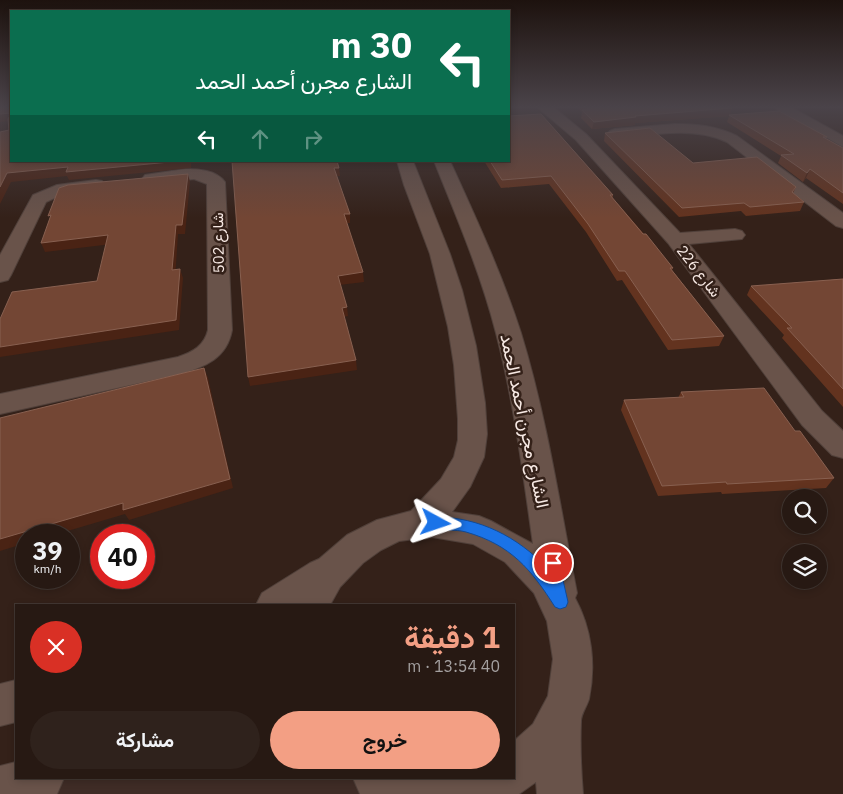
<!DOCTYPE html>
<html lang="ar">
<meta charset="utf-8">
<style>
:root{--surface:#271913;--page:#2f221c;--text:#f1f3f6;--muted:#a4a0a0;--line:#433833;--accent:#f39f84}
body{margin:0;font-family:"IBM Plex Sans",Vazirmatn,sans-serif;background:var(--page);color:var(--text);direction:rtl;height:100vh;display:flex;flex-direction:column;font-size:19px;white-space:nowrap}
*{box-sizing:border-box;margin:0}
p{font-size:16px;color:var(--muted)}
.icon{flex:none;width:28px;height:28px;fill:none;stroke:currentColor;stroke-width:2;stroke-linecap:round;stroke-linejoin:round}
.map{position:relative;flex:1;overflow:hidden;direction:ltr}
.sheet{position:absolute;left:15px;top:604px;width:500px;height:175px;display:flex;flex-direction:column;background:var(--surface);border-radius:0px;box-shadow:0 2px 8px #0003,0 0 0 1px var(--line);direction:rtl}
.sheet>*{flex:none}
.banner{position:absolute;left:10px;top:10px;width:500px;height:152px;border-radius:0px;box-shadow:0 2px 8px #0003,0 0 0 1px var(--line);direction:rtl;background:#0b6e4f;color:#fff;overflow:hidden}
.fabs{position:absolute;left:782px;top:489px;display:grid;gap:10px}
.fabs a{display:grid;place-items:center;width:45px;height:45px;border-radius:50%;background:var(--surface);box-shadow:0 2px 8px #0003,0 0 0 1px var(--line);font-size:25px}
.speed{position:absolute;left:15px;top:524px;display:flex;gap:10px;font-size:25px;font-weight:700;text-align:center}
.speed>*{display:grid;place-content:center;width:65px;height:65px;border-radius:50%;background:var(--surface);box-shadow:0 2px 8px #0003,0 0 0 1px var(--line);line-height:1}
.speed small{font-size:12px;font-weight:400}
.speed .limit{border:8px solid #d22;background:#fff;color:#111}
.pin{position:absolute;display:grid;place-items:center;width:42px;height:42px;color:#fff;margin:-21px;border:2px solid #fff;border-radius:50%;box-shadow:0 1px 5px #0007}
.me{position:absolute;width:55px;margin:-28px;rotate:95deg;stroke-linejoin:round;filter:drop-shadow(0 0 4px #0008)}
.turn{display:flex;align-items:center;gap:18px;height:105px;padding:0 15px;font-size:22px}
.turn .icon{width:65px;height:65px;stroke-width:2.5}
.turn b{display:block;font-size:35px;line-height:42px}
.lanes{display:flex;align-items:center;height:48px;padding:0 15px;background:#0003;justify-content:center;gap:25px;direction:ltr}
.lanes .off{opacity:.35}
.round{display:grid;place-items:center;flex:none;width:52px;height:52px;border-radius:26px;background:var(--page)}
.summary{display:flex;align-items:center;justify-content:space-between;height:85px;padding:0 15px}
h1{font-size:30px;font-weight:700;line-height:38px;color:var(--accent)}
.button{display:flex;gap:10px;margin-top:auto;padding:10px 15px}
.button a{flex:1;height:58px;border-radius:30px;background:var(--accent);color:#111;font-size:20px;font-weight:700;line-height:58px;text-align:center}
.button a+a{background:var(--page);color:var(--text)}
.map>svg:first-child{display:block}
</style>
<div class="map">
<svg width="843" height="794" viewBox="0 0 843 794">
<rect width="100%" height="100%" fill="#342119"/>
<!-- commercial -->
<polygon fill="#3f2c26" points="41,778 376,778 389,794 0,794 0,789"/>
<g fill="none" stroke-linecap="round" stroke-linejoin="round">
<!-- minor casing -->
<g stroke="#50403a" stroke-width="2">
<g id="minor">
<polygon points="536,106 552,106 586,134 680,233 735,229 742,231 745,235 742,239 689,244 822,411 843,431 843,458 832,455 802,425 668,243 576,140"/>
<polygon points="771,106 789,106 843,136 843,147"/>
<path d="M 675,124 C 697,124 717,126 737,136 L 843,213 L 843,228 L 836,226 L 727,142 C 692,126 652,135 615,139 L 610,137 L 607,134 L 610,131 L 615,129 Z"/>
<path d="M 397,161 L 413,161 L 450,254 L 462,290 L 476,346 L 485,403 L 487,434 L 484,457 L 470,487 L 452,512 L 479,516 L 491,521 L 533,544 C 523,473 514,402 496,333 C 481,274 457,218 434,161 L 450,161 C 476,218 502,274 521,333 C 547,418 560,506 577,593 L 575,598 C 592,629 596,665 589,699 C 587,706 581,714 581,721 C 580,745 581,770 583,794 L 537,794 L 536,782 L 519,794 L 360,794 L 353,778 L 514,778 L 514,741 L 533,724 L 548,696 L 553,659 L 547,621 L 534,593 L 505,562 L 473,544 L 432,537 L 399,541 L 381,550 L 363,563 L 340,587 L 330,605 L 256,605 L 262,593 L 310,563 L 319,559 L 347,535 L 377,520 L 411,511 L 441,479 L 454,457 L 458,440 L 458,419 L 454,365 L 448,327 L 430,254 L 404,185 Z"/>
<path d="M 185,169 C 199,169 216,170 225,182 L 232,330 C 227,358 205,367 180,374 L 0,414 L 0,394 L 178,357 C 193,352 204,346 208,330 L 207,184 L 194,179 L 151,184 L 145,183 L 142,179 L 145,175 Z"/>
<polygon points="96,180 102,181 105,185 102,189 61,195 46,202 11,275 8,280 0,282 0,255 33,195 57,185"/>
<polygon points="16,680 16,722 0,726 0,684"/>
<polygon points="16,762 16,778 64,778 57,794 0,794 0,766"/>
</g>
</g>
<!-- minor -->
<use href="#minor" fill="#69534a" fill-rule="evenodd"/>
</g>
<!-- wall -->
<g fill="#63331f">
<polygon points="576,106 729,106 732,108 730,115 826,139 843,148 843,204 806,178 803,182 778,163 781,156 727,122 729,116 635,123 635,125 592,129 581,118 582,112 576,107"/>
<polygon points="605,133 693,163 796,187 793,193 804,202 800,211 746,216 741,211 679,217 604,141"/>
<polygon points="484,161 509,161 613,195 613,198 673,268 672,270 724,336 719,346 668,350 622,280 617,281 586,232 549,184 501,188"/>
<polygon points="843,279 843,407 782,338 784,335 747,295 751,286"/>
<polygon points="681,392 795,431 834,478 826,488 722,494 721,492 658,496 621,410 624,400 678,398"/>
</g>
<!-- shaded-wall -->
<g fill="#4a2314">
<polygon points="732,108 730,116 635,123 635,125 592,129 594,122 635,116"/>
<polygon points="11,113 11,121 0,122 0,114"/>
<polygon points="180,161 203,161 191,162 191,168 69,180 67,176 11,182 0,204 0,187 7,173 68,167"/>
<polygon points="334,168 339,168 340,176 335,176"/>
<polygon points="810,169 806,178 803,182 807,173"/>
<polygon points="188,174 190,182 185,234 178,234 175,279 172,270 176,225"/>
<polygon points="344,214 350,214 350,223 345,223"/>
<polygon points="108,235 112,244 45,252 41,243"/>
<polygon points="180,269 183,278 179,330 0,357 0,347"/>
<polygon points="363,272 364,282 339,285 338,276"/>
<polygon points="347,307 348,316 343,317 342,308"/>
<polygon points="356,360 357,370 250,386 248,377"/>
<polygon points="204,368 208,378 233,488 129,520 125,514 54,535 26,535 26,543 0,551 0,539"/>
</g>
<!-- building -->
<g fill="#734634" stroke="#886050">
<polygon points="0,106 11,106 11,113 0,114"/>
<polygon points="585,106 729,106 732,108 635,116 636,117 594,122 582,110 590,110"/>
<polygon points="779,111 827,137 823,137 843,148 843,193 810,169 807,173 781,155 794,154 729,115"/>
<polygon points="11,114 11,161 180,161 66,172 68,167 7,173 0,187 0,132 9,130 8,119"/>
<polygon points="541,114 613,195 610,195 643,234 646,234 673,268 670,268 724,336 672,340 625,271 619,271 588,224 551,176 502,180 490,161 509,161 509,116"/>
<polygon points="650,128 693,163 757,157 796,187 792,192 804,202 750,207 744,203 682,208 605,133"/>
<polygon points="232,161 337,161 339,168 334,168 350,214 344,214 363,272 338,276 347,307 342,308 356,360 248,377"/>
<polygon points="188,174 182,225 176,225 172,270 180,269 176,320 0,347 0,319 12,292 97,281 108,235 41,243 51,215 48,216 59,188 68,185"/>
<polygon points="843,279 843,389 787,328 792,328 751,286"/>
<polygon points="204,368 230,479 123,510 123,503 0,539 0,418"/>
<polygon points="764,388 795,431 800,431 834,478 727,484 726,482 662,486 624,400 684,397 681,392"/>
</g>
<!-- sky -->
<linearGradient id="sky" x2="0" y2="1"><stop stop-color="#1d120e"/><stop offset="0.49" stop-color="#4a4349"/><stop offset="1" stop-color="#4a4349" stop-opacity="0"/></linearGradient>
<rect width="843" height="218" fill="url(#sky)"/>
<!-- route -->
<path fill="#1a73e8" stroke="#114b97" d="M 436,517 C 479,517 518,537 547,568 L 546,563 L 548,558 L 553,556 L 558,558 L 568,602 L 566,607 L 560,609 L 555,607 C 531,569 511,545 466,532 C 455,529 442,531 432,527 L 430,523 L 432,519 Z"/>
<g text-anchor="middle" dominant-baseline="central" stroke-width="5" stroke-linejoin="round" paint-order="stroke">
<!-- far-street labels -->
<g font-size="15" fill="#f7e9e4" stroke="#342119">
<text transform="translate(218 243) rotate(-91)">شارع 502</text>
<text transform="translate(699 271) rotate(52)">شارع 226</text>
</g>
<!-- street labels -->
<g font-size="18" fill="#f7e9e4" stroke="#342119">
<text transform="translate(525 421) rotate(78)">الشارع مجرن أحمد الحمد</text>
</g>
</g>
</svg>
<div class="fabs">
<a><svg class="icon" aria-label="search" viewBox="0 0 24 24"><circle cx="10" cy="10" r="6"/><path d="M15 15l6 6"/></svg></a>
<a><svg class="icon" aria-label="layers" viewBox="0 0 24 24"><path d="M12 4l9 5-9 5-9-5zM3 14l9 5 9-5"/></svg></a>
</div>
<div class="speed"><div>39<small>km/h</small></div><div class="limit">40</div></div>
<div class="pin" style="left:553px;top:563px;background:#d93025"><svg class="icon" aria-label="arrive" viewBox="0 0 24 24"><path d="M6 21V4h12l-3 4 3 4H6"/></svg></div>
<svg class="me" style="left:436px;top:523px" viewBox="-20 -20 40 40"><path d="M0-17L14 15 0 8-14 15z" fill="#1a73e8" stroke="#fff" stroke-width="4"/></svg>
<div class="banner">
<div class="turn"><svg class="icon" aria-label="left" viewBox="0 0 24 24"><path d="M17 20v-9H6M10 6l-5 5 5 5"/></svg><div><b>30 m</b>الشارع مجرن أحمد الحمد</div></div>
<div class="lanes"><svg class="icon" aria-label="left" viewBox="0 0 24 24"><path d="M17 20v-9H6M10 6l-5 5 5 5"/></svg><svg class="icon off" aria-label="ahead" viewBox="0 0 24 24"><path d="M12 20V5M6 11l6-6 6 6"/></svg><svg class="icon off" aria-label="right" viewBox="0 0 24 24"><path d="M7 20v-9h11M14 6l5 5-5 5"/></svg></div>
</div>
<section class="sheet">
<div class="summary"><div><h1>1 دقيقة</h1><p>40 m · 13:54</p></div><a class="round" style="background:#d93025;color:#fff"><svg class="icon" aria-label="close" viewBox="0 0 24 24"><path d="M6 6l12 12M18 6L6 18"/></svg></a></div>
<div class="button"><a>خروج</a><a>مشاركة</a></div>
</section>
</div>
